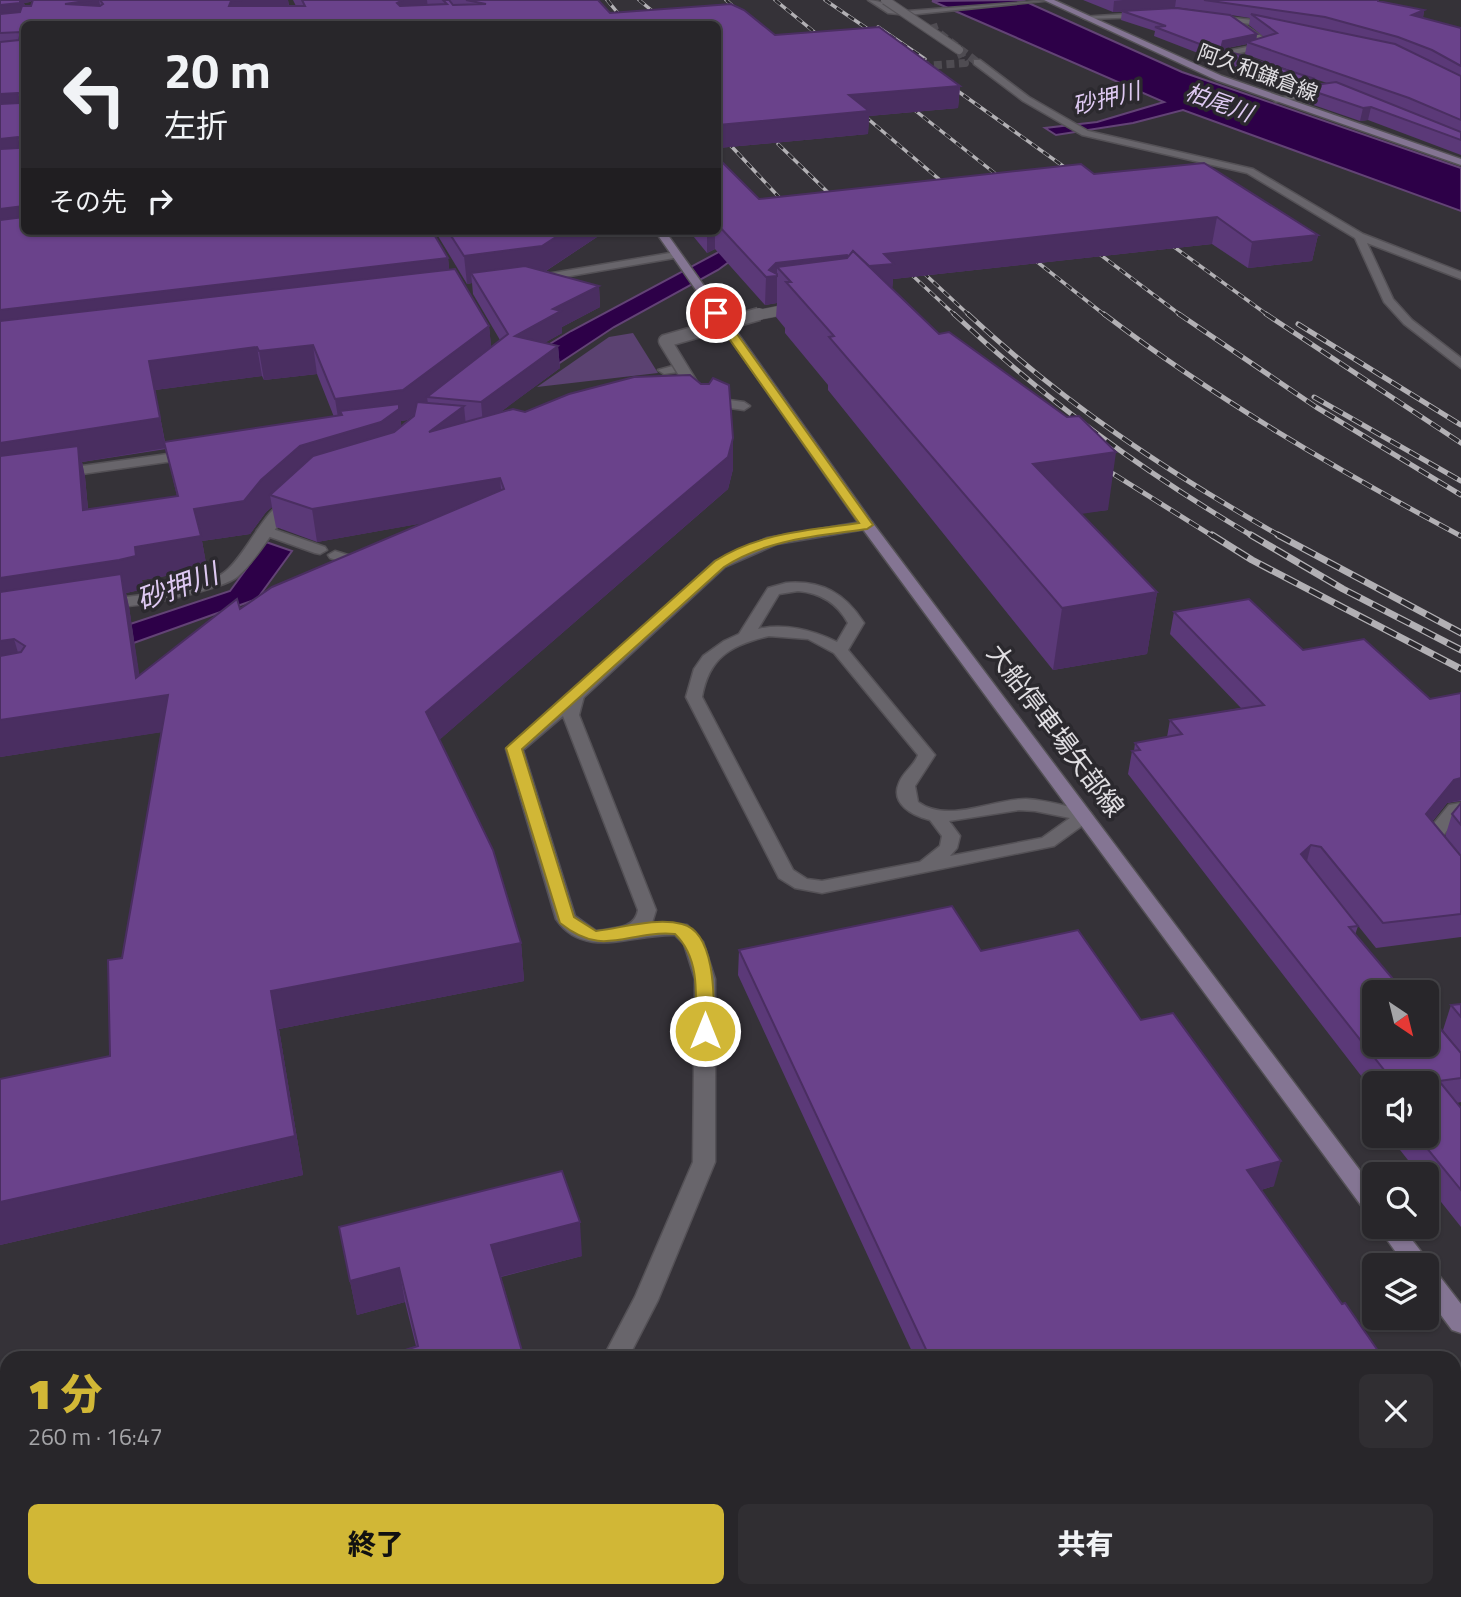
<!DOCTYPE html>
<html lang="ja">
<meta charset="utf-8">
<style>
:root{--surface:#28262a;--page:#302e32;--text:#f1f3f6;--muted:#a5a5a8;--line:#444347;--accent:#d1b736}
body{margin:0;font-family:"Titillium Web","Noto Sans JP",sans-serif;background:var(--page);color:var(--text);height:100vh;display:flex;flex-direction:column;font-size:26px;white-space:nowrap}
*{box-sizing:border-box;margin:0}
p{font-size:23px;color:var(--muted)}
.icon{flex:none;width:38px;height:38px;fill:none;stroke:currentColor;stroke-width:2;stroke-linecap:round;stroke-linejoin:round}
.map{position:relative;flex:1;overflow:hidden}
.side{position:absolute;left:0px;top:1351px;width:1461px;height:247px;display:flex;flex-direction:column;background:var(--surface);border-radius:21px 21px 0 0;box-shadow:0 2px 5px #0004,0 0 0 2px var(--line)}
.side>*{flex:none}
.top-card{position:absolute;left:21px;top:21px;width:700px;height:214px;border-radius:10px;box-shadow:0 2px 5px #0004,0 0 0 2px var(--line);background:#28262a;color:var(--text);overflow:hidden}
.needle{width:46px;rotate:145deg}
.tools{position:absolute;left:1362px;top:980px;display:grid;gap:14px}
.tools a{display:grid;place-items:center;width:77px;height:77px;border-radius:10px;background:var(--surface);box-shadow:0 2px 5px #0004,0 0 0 2px var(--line);font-size:35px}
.pin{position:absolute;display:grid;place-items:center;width:60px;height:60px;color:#fff;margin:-30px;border:4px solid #fff;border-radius:50%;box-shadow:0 2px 7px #0007}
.me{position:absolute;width:77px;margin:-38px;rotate:0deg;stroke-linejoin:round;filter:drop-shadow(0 0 5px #0008)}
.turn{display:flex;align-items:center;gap:24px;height:147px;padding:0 28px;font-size:32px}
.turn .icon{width:91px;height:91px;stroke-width:2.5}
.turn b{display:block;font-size:49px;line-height:60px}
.then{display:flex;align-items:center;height:66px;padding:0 28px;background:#0003;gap:14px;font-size:26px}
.round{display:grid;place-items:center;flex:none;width:74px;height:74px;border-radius:10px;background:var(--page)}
.overview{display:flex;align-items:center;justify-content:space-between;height:119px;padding:0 28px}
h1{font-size:42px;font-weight:800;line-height:52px;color:var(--accent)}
.primary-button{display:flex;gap:14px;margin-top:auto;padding:14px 28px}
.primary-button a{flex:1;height:80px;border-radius:10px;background:var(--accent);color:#111;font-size:28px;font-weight:800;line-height:80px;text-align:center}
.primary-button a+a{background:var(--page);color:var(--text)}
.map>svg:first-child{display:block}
</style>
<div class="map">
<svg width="1461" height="1597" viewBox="0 0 1461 1597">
<rect width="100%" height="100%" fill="#353238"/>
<!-- green -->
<polygon fill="#5b4271" points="633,333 658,373 537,387 609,337"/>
<!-- water -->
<g fill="#2d0048" stroke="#634376" stroke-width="2">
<polygon points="1022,0 1182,72 1461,168 1461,211 1183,110 1133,123 1056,135 1045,128 1097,122 1164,102 932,1"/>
<polygon points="758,231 733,259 718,270 614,327 555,366 525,359 571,331"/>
<polygon points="266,542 292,551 257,599 128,645 0,660 91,637 230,591"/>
</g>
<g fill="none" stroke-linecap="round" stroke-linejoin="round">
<!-- pedestrian-tunnel -->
<polyline stroke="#4f4c52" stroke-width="8" stroke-dasharray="8 4.5" stroke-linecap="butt" points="909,67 965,63 959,50"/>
<!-- minor-tunnel -->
<polyline stroke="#4f4c52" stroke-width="8" stroke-dasharray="8 4.5" stroke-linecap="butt" points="933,24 935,30 977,62"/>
<!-- service casing -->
<g stroke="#545156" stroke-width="3">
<g id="service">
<polygon points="1239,21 1271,43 1271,47 1234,54 1242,58 1238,60 1222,56 1222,52 1262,44 1236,25"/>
<polygon points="1322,90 1325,94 1276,102 1272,99"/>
<path d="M 786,583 C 821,580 845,593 864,623 L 848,650 L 935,755 L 915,786 L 918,802 C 948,824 992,799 1026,799 C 1047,800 1069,807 1090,812 L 1093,816 L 1090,820 L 1054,846 L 822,893 L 795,888 L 779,878 L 686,697 L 694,669 L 703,656 L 724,641 L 739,634 L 768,588 ZM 798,591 C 821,593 837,603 848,623 L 837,642 C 813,630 784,623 758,629 L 779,594 ZM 769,636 L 808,639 L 834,653 L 918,755 C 914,766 903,772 899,783 C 890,804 913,816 930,820 L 942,836 L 940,846 L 920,862 L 822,881 L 807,879 L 793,870 L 702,697 C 709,657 731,645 769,636 ZM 1035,811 L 1070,818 L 1042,838 L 950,856 L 957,848 L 960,836 L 949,821 L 1019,810 Z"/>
</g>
</g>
<!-- pedestrian casing -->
<g stroke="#545156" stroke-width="3">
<g id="pedestrian">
<polygon points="680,364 684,365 684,371 664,374 658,370"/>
<polygon points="706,397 744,402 750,406 744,410 702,404 702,398"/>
<polygon points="264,526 325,547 327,550 320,554 315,553 259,533 257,530"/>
<polygon points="335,551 364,560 366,563 359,567 330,558 328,555"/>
</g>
</g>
<!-- minor casing -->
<g stroke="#545156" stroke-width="3">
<g id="minor">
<path d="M 868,0 C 882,0 894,9 908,11 L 1053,0 L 908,15 L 888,13 Z"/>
<polygon points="1144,13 1147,17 1085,19 1081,17"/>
<polygon points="1214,16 1273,22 1277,24 1273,26 1211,20"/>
<polygon points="974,60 980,60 1029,97 1088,131 1253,169 1363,234 1461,272 1461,279 1367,243 1393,299 1412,320 1461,358 1461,368 1404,324 1384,302 1355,238 1247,173 1082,135 1023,101 974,64"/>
<polygon points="189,451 194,452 194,458 61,477 54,473 61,469"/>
<path d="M 290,498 L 297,502 L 295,505 C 273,527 260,557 237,577 C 222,590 110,616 98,604 L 105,600 C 139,594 200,593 226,571 C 247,554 266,505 290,498 Z"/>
<path d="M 576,691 L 584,696 L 579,715 L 656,910 L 652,923 L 687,925 L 703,942 L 715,979 L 715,1162 L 658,1300 L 628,1358 L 603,1358 L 635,1297 L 693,1162 L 695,979 L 684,944 L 675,935 C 635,933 584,961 556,919 L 506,749 L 570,693 ZM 563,716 L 638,910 C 635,930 612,928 596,931 L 575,916 L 523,750 Z"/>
<polygon points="1461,803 1461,813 1441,838 1461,861 1461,879 1454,877 1422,838 1449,805"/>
<polygon points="479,1591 508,1591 505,1597 476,1597"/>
</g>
</g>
<!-- tertiary casing -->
<g stroke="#545156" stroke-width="3">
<g id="tertiary">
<polygon points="676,252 681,255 680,257 535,282 530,279 535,276"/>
<polygon points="867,521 872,522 872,528 777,544 725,567 582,699 576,701 568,696 715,561 767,538"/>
</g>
</g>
<!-- secondary casing -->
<g stroke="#545156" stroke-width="3">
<g id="secondary">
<polygon points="1044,0 1054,0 1222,76 1461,159 1461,165 1216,80"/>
<polygon points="655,231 665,231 872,522 1374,1189 1374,1215 1366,1212 862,528"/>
<polygon points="1378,1227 1402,1227 1426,1258 1429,1267 1434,1269 1461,1304 1461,1333 1452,1330 1426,1295 1426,1265 1405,1265"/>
</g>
</g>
<!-- service -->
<use href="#service" fill="#68656b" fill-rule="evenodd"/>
<!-- pedestrian -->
<use href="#pedestrian" fill="#68656b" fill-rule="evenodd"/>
<!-- minor -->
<use href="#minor" fill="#68656b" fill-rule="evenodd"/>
<!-- tertiary -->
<use href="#tertiary" fill="#68656b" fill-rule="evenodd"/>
<!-- secondary -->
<use href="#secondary" fill="#847593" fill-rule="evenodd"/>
<!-- rail-far2 casing -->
<g stroke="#b2b0b4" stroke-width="3.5">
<g id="rail-far2">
<polyline points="607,0 627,24"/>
<polyline points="639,0 668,24"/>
<polyline points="726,0 745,17"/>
<polyline points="775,0 829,44"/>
<polyline points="825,0 884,40"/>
<polyline points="878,27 925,59"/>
<polyline points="952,87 1077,176"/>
<polyline points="854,107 953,191"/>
<polyline points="912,108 1011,186"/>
<polyline points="718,132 792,211"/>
<polyline points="778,144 842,206"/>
<polyline points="1159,236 1269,316"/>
<polyline points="1086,244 1182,316"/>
<polyline points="1022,250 1106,316"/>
<polyline points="899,263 956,316"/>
<polyline points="913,263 970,316"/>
</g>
</g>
<!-- rail-far1 casing -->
<g stroke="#b2b0b4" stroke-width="5">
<g id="rail-far1">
<path d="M 954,314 C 1049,403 1142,471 1254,537"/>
<path d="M 968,314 C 1066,405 1166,471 1282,537"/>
<path d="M 1104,314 C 1216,399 1337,470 1461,536"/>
<polyline points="1179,314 1316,407 1461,495"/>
<polyline points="1266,314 1461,443"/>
<polyline points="1298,324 1461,425"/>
<polyline points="1314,397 1461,481"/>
<polyline points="1096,463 1214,537"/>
</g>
</g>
<!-- rail casing -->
<g stroke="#b2b0b4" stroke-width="7">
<g id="rail">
<polyline points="1212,535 1252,560 1461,669"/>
<polyline points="1251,535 1343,589 1461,650"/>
<polyline points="1278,535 1461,633"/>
</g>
</g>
<!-- rail-far2 -->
<use href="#rail-far2" stroke="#2b292e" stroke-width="2.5" stroke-dasharray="7" stroke-linecap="butt"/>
<!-- rail-far1 -->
<use href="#rail-far1" stroke="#2b292e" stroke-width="3.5" stroke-dasharray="11" stroke-linecap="butt"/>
<!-- rail -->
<use href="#rail" stroke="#2b292e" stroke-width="4.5" stroke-dasharray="14" stroke-linecap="butt"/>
<!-- pedestrian-bridge-far2 casing -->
<g stroke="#545156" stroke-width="10" stroke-linecap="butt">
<polyline id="pedestrian-bridge-far2" points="885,0 959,50"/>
</g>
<!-- pedestrian-bridge-far1 casing -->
<g stroke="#545156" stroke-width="11" stroke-linecap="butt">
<polyline id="pedestrian-bridge-far1" points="753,316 799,307"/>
</g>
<!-- pedestrian-bridge casing -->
<g stroke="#545156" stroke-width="15" stroke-linecap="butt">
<polyline id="pedestrian-bridge" points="698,395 665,341 759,314"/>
</g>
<!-- pedestrian-bridge-far2 -->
<use href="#pedestrian-bridge-far2" stroke="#68656b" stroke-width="8"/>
<!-- pedestrian-bridge-far1 -->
<use href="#pedestrian-bridge-far1" stroke="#68656b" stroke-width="10"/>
<!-- pedestrian-bridge -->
<use href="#pedestrian-bridge" stroke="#68656b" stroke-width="12"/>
</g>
<!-- wall -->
<g fill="#5b3978" fill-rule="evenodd">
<path d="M 0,0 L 288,0 L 289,6 L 296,6 L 293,0 L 598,0 L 610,13 L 731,4 L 744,10 L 775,35 L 879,27 L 960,86 L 958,108 L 869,116 L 868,134 L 718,148 L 718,24 L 24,24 L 24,231 L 432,231 L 448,258 L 449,269 L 455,269 L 489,326 L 491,347 L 500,340 L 473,294 L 472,283 L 467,284 L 435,231 L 606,231 L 546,271 L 599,286 L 600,307 L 562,327 L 562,333 L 544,343 L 558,346 L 560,368 L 499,413 L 513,409 L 525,412 L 569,394 L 634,377 L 690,375 L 701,384 L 709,384 L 713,378 L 729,385 L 733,438 L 733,469 L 728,489 L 439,740 L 493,850 L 521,943 L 524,981 L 279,1029 L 303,1175 L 0,1245 L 0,1079 L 110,1056 L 108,960 L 122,958 L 161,732 L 0,757 ZM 33,0 L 31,6 L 25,6 L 24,3 L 30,2 ZM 317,374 L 334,417 L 165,442 L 155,390 L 262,376 L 264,380 ZM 414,415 L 414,416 L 401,426 L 401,421 L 407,420 ZM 166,449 L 177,496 L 88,509 L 85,477 L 82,462 ZM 272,507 L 276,527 L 317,542 L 423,523 L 272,587 L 240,609 L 237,599 L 139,676 L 129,607 L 126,593 L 144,589 L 142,580 L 207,569 L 202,541 L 250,534 L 266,512 Z"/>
<path d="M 1083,0 L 1378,0 L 1378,1 L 1424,10 L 1423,18 L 1461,28 L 1461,155 L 1368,120 L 1360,121 L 1299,100 L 1301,90 L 1296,91 L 1154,36 L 1155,31 L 1121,20 L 1122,11 L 1209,12 L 1175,7 L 1113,12 ZM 1231,15 L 1250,18 L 1249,25 L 1264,37 L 1256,39 L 1257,34 ZM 1247,44 L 1245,54 L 1311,78 L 1222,49 ZM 1315,79 L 1327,83 L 1314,85 Z"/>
<polygon points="718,158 759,199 1094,174 1318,235 1312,261 1248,268 1212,244 893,279 892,289 1108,510 1081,513 1157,592 1147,654 1053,670 828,390 828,385 785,333 785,328 776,317 777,303 765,305 715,249 707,253 689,231 718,231"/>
<polygon points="1174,612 1303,650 1430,699 1461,693 1461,801 1447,803 1432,822 1445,837 1452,814 1461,803 1461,937 1376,948 1314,871 1358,926 1355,935 1374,992 1432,1019 1461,1053 1461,1102 1457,1103 1461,1108 1461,1227 1426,1183 1426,1174 1419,1174 1389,1136 1426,1136 1426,1083 1374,1083 1374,1116 1364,1104 1369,1086 1128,774 1132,751 1134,751 1135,743 1167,737 1170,720 1241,708 1170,634"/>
<polygon points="739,950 1141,1020 1274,1186 1261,1190 1342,1304 1383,1358 915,1358 738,975"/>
<polygon points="1461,1004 1461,1053 1443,1030 1451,1005"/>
<polygon points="339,1227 582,1256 501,1277 524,1358 416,1346 405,1302 357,1315"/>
<polygon points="1193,1591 1454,1591 1461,1597 1196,1597"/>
</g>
<!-- shaded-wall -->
<g fill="#4a2e61">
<polygon points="0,0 33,0 30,2 24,3 26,12 0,25"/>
<polygon points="92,0 99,0 103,19 65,4"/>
<polygon points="242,0 288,0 290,15 229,6 231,1"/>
<polygon points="403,0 427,0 429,18 406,19 397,3"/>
<polygon points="1123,0 1176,0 1175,7 1113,12 1114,1"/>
<polygon points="1424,10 1422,22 1412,15"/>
<polygon points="1257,34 1256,43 1247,42 1247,44 1221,49 1223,41"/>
<polygon points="1315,79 1313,88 1301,87 1301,90 1296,91 1297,81"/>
<polygon points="960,86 958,108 869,116 868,134 718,148 718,125 849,95"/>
<polygon points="18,93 24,115 0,117 0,94"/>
<polygon points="1371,107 1368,120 1360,121 1363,108"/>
<polygon points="18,137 24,161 0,163 0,139"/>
<polygon points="24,206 24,231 0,235 0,209"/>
<polygon points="1217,217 1212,244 893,279 892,291 851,269 884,254"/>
<polygon points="565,231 606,231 544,272 471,273 472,283 467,284 464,256"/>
<polygon points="707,231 715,231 715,249 707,253"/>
<polygon points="1318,235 1312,261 1248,268 1252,242"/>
<polygon points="847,255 846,282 791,282 777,267 777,303 765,305 766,277 769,270 776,263"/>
<polygon points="448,258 451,285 0,339 0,310"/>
<polygon points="599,286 600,307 562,327 562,333 517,359 515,336 553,309"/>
<polygon points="489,326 492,354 436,398 427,397 428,404 407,420 401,421 402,440 385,453 305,477 281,499 270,495 272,507 266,512 250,534 202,541 207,569 142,580 144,589 126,593 129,607 143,698 168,695 176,730 0,757 0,720 141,699 136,678 124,594 0,613 0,578 119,560 136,556 135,547 200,536 194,509 244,501 261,480 300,446 368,426 344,429 340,411 343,429 340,430 335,399 403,390"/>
<polygon points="313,345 317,374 264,380 259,351"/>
<polygon points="558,346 560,368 483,425 481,402"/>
<polygon points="257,347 262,376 155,390 166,448 82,462 85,477 91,542 0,476 0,443 149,361"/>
<polygon points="464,406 467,437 429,432"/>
<polygon points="733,438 733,469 728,489 430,748 426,712"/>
<polygon points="1116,452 1108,510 1027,522 1033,464"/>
<polygon points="500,478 503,509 317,542 312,509"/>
<polygon points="1157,592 1147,654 1053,670 1062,608"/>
<polygon points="14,639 24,673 0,677 0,641"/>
<polygon points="1461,778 1461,800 1447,803 1419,838 1426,814 1454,780"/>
<polygon points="1311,845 1305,869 1301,854"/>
<polygon points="521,943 524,981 279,1029 303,1175 0,1245 0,1202 271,991"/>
<polygon points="1281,1161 1274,1186 1241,1196 1247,1170"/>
<polygon points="580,1222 582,1256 495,1278 491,1245"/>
<polygon points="399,1268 405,1302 357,1315 350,1281"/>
<polygon points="122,1591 132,1591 133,1597 122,1597"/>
</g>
<!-- building -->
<g fill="#6a428b" stroke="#4a2e61" stroke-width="2">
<polygon points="0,0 20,0 20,3 0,5"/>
<polygon points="33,0 92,0 65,4 100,6 103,4 100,0 242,0 231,1 229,6 305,6 302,0 403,0 397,3 400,6 447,4 443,0 449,0 453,5 486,4 466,0 598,0 610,13 731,4 744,10 775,35 879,27 960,86 849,95 869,111 718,125 718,24 24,24 24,206 0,209 0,149 18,148 21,140 18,137 0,139 0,104 19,103 21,95 18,93 0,94 0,42 19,40 21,32 0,33 0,14 20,12 22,6 31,6"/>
<polygon points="1204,0 1378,0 1378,1 1424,10 1412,15 1461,28 1461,66 1432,50 1398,37 1325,17"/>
<polygon points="1176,8 1230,15 1257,34 1223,41 1221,49 1315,79 1297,81 1155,27 1166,26 1122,11"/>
<polygon points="1251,14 1395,44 1461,76 1461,120 1409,98 1247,42 1277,33"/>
<polygon points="1336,82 1461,132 1461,140 1371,107 1363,108 1301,87"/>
<polygon points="718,158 759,199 1081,164 1094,174 1204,163 1318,235 1252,242 1217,217 884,254 894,264 869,266 853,251 849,257 847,255 776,263 769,270 777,274 777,276 766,277 718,225"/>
<polygon points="24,217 24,231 432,231 448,258 0,310 0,220"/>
<polygon points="448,231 565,231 542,246 464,256"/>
<polygon points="853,251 939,334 949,332 1067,417 1079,416 1116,452 1033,464 1157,592 1062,608 829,337 834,336 786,282 791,282 777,267 847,258"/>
<polygon points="525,266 599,286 553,309 561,311 515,336 558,346 481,402 427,397 508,334 471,273"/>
<polygon points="455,269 489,326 403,390 335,399 313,345 259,351 257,347 149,361 160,418 0,443 0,321"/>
<polygon points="690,375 701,384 709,384 713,378 729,385 733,438 728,457 426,712 493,850 521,943 271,991 295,1136 0,1202 0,1079 110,1056 108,960 122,958 168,695 0,720 0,656 21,652 25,646 14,639 0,641 0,592 121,574 136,678 237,599 240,609 272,587 504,489 500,478 312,509 270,495 313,456 394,432 414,416 417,402 464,406 429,432 513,409 525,412 569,394 634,377"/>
<polygon points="399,404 399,409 381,422 300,446 261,480 244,501 194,509 201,536 135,547 136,556 119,560 0,578 0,456 78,446 83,510 178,496 164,442 342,415 340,411"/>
<polygon points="1249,599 1303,650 1364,639 1430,699 1461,693 1461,778 1454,780 1426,814 1460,855 1461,855 1461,914 1383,923 1321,847 1311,845 1301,854 1358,926 1349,927 1404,992 1374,992 1374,1045 1426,1045 1426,1008 1431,1008 1432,1019 1461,1053 1461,1078 1439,1081 1461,1108 1461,1190 1417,1136 1426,1136 1426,1083 1375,1083 1372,1079 1388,1075 1132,751 1140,750 1135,743 1182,734 1170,720 1264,705 1174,612"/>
<polygon points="1461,803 1461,825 1452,814"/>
<polygon points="952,906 981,951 1078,930 1141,1020 1173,1013 1281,1161 1247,1170 1342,1304 1345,1303 1383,1358 930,1358 739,950"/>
<polygon points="1461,1004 1461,1017 1451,1005"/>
<polygon points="562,1171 580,1222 491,1245 524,1358 400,1358 399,1352 418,1346 399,1268 350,1281 339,1227"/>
<polygon points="7,1537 7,1591 122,1591 122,1597 0,1597 0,1538"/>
<polygon points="1454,1551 1461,1561 1461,1597 1210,1597 1208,1591 1454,1591"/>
</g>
<!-- route -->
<path fill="#d1b736" stroke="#887723" stroke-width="2" d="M 713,310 L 720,310 L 873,525 L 867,529 C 818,536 767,539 724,567 L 522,749 L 574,917 L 596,931 C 622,928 656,917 682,924 C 717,932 714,1004 714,1031 L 705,1038 L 695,1031 C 696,998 701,959 675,934 C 626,930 605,959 560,923 L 506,748 L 715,561 C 758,533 809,530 859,523 L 711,313 Z"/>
<g text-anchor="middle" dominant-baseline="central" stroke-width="7" stroke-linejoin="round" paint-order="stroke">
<!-- far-street labels -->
<g font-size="21" fill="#e0dee2" stroke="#2b292e">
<text transform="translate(1258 72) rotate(20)">阿久和鎌倉線</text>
</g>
<!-- far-water labels -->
<g font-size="23" font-style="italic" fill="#dec9f2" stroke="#2b292e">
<text transform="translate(1106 98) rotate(-14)">砂押川</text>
<text transform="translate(1219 102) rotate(20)">柏尾川</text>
</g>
<!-- street labels -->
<g font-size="26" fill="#e0dee2" stroke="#2b292e">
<text transform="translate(1056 730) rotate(53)">大船停車場矢部線</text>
</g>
<!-- water labels -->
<g font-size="28" font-style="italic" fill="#dec9f2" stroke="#2b292e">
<text transform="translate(177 586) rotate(-20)">砂押川</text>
</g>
</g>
</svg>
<div class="tools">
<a><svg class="needle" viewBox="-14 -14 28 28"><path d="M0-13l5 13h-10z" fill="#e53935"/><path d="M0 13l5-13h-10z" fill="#a5a5a8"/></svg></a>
<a><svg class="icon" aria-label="sound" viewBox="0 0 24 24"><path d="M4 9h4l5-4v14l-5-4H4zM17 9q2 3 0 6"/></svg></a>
<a><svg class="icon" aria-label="search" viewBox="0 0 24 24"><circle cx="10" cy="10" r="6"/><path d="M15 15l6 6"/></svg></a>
<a><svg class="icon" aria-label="layers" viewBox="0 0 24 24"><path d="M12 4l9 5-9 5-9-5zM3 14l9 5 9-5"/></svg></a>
</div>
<div class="pin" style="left:716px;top:313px;background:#d93025"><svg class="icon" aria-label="arrive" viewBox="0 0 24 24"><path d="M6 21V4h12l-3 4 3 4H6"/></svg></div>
<svg class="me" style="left:705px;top:1031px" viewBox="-20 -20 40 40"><circle r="17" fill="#d1b736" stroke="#fff" stroke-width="3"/><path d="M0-11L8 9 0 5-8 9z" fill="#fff"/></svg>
<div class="top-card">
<div class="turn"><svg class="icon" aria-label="left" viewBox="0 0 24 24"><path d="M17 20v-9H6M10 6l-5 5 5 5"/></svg><div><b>20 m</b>左折</div></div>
<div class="then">その先<svg class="icon" aria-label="right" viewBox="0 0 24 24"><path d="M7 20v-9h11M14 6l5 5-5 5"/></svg></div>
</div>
<section class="side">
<div class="overview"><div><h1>1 分</h1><p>260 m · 16:47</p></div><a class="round"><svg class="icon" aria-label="close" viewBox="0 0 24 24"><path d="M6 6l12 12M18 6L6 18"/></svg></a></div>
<div class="primary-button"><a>終了</a><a>共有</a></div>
</section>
</div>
